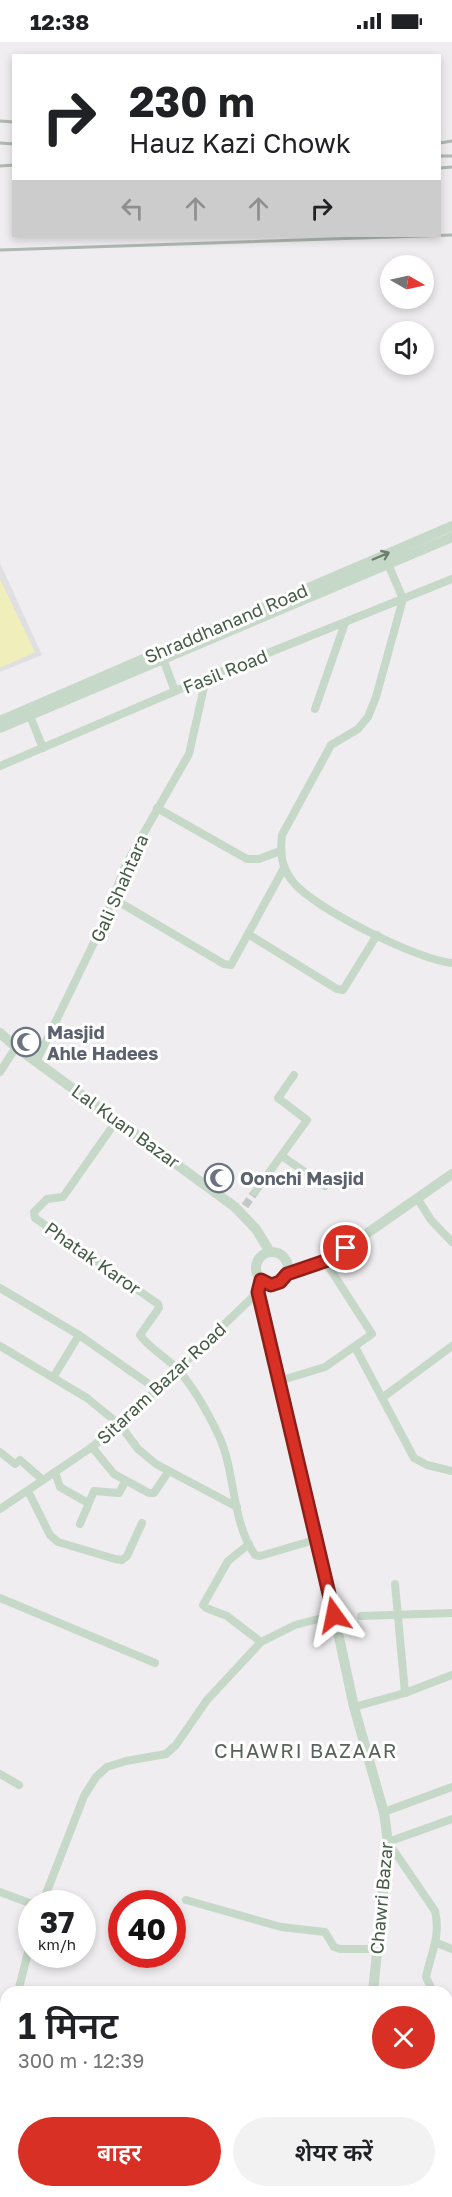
<!DOCTYPE html>
<html lang="hi">
<meta charset="utf-8">
<style>
:root{--surface:#fff;--page:#f2f2f2;--text:#202124;--muted:#757577;--accent:#d93025}
body{margin:0;font-family:"Golos Text","Noto Sans Devanagari",sans-serif;background:var(--page);color:var(--text);height:100vh;display:flex;flex-direction:column;font-size:22px;white-space:nowrap}
*{box-sizing:border-box;margin:0}
p{font-size:20px;color:var(--muted)}
.icon{flex:none;width:33px;height:33px;fill:none;stroke:currentColor;stroke-width:2;stroke-linecap:round;stroke-linejoin:round}
.map{position:relative;flex:1;overflow:hidden}
.details{position:absolute;left:0px;top:1944px;width:453px;height:212px;display:flex;flex-direction:column;background:var(--surface);border-radius:18px 18px 0 0;box-shadow:0 3px 9px #0003}
.details>*{flex:none}
.hud{position:absolute;left:12px;top:12px;width:429px;height:183px;border-radius:0px;box-shadow:0 3px 9px #0003;background:#fff;color:var(--text);overflow:hidden}
.needle{width:39px;rotate:99deg}
.fabs{position:absolute;left:380px;top:213px;display:grid;gap:12px}
.fabs a{display:grid;place-items:center;width:54px;height:54px;border-radius:50%;background:var(--surface);box-shadow:0 3px 9px #0003;font-size:30px}
.speed{position:absolute;left:18px;top:1848px;display:flex;gap:12px;font-size:30px;font-weight:700;text-align:center}
.speed>*{display:grid;place-content:center;width:78px;height:78px;border-radius:50%;background:var(--surface);box-shadow:0 3px 9px #0003;line-height:1}
.speed small{font-size:15px;font-weight:400}
.speed .limit{border:9px solid #d22;background:#fff;color:#111}
.pin{position:absolute;display:grid;place-items:center;width:51px;height:51px;color:#fff;margin:-26px;border:3px solid #fff;border-radius:50%;box-shadow:0 2px 6px #0007}
.me{position:absolute;width:66px;margin:-33px;rotate:348deg;stroke-linejoin:round;filter:drop-shadow(0 0 4px #0008)}
.turn{display:flex;align-items:center;gap:21px;height:126px;padding:0 18px;font-size:27px}
.turn .icon{width:78px;height:78px;stroke-width:2.5}
.turn b{display:block;font-size:42px;line-height:51px}
.lanes{display:flex;align-items:center;height:57px;padding:0 18px;background:#0003;justify-content:center;gap:30px;direction:ltr}
.lanes .off{opacity:.35}
.round{display:grid;place-items:center;flex:none;width:63px;height:63px;border-radius:32px;background:var(--page)}
.summary{display:flex;align-items:center;justify-content:space-between;height:102px;padding:0 18px}
h1{font-size:36px;font-weight:600;line-height:45px}
.cta{display:flex;gap:12px;margin-top:auto;padding:12px 18px}
.cta a{flex:1;height:69px;border-radius:36px;background:var(--accent);color:#fff;font-size:24px;font-weight:600;line-height:69px;text-align:center}
.cta a+a{background:var(--page);color:var(--text)}
.status{display:flex;justify-content:space-between;align-items:center;height:42px;padding:0 30px;background:var(--surface);direction:ltr}
.status svg{height:16px;fill:currentColor}
.map>svg:first-child{display:block}
</style>
<div class="status"><b>12:38</b><svg viewBox="0 0 49 12"><path d="M0 12V9h3v3zM5 12V6h3v6zM10 12V3h3v9zM15 12V0h3v12zM26 1h20v11H26zM47 4h2v5h-2z"/></svg></div>
<div class="map">
<svg width="452" height="2155" viewBox="0 0 452 2155">
<rect width="100%" height="100%" fill="#efedf0"/>
<!-- education -->
<polygon fill="#e0dfe1" points="0,521 42,613 0,630"/>
<!-- green -->
<polygon fill="#f0eeba" points="0,537 35,610 0,626"/>
<g fill="none" stroke-linecap="round" stroke-linejoin="round">
<!-- minor-tunnel -->
<polyline stroke="#c4c8c6" stroke-width="8" stroke-dasharray="8 4" stroke-linecap="butt" points="245,1164 255,1150"/>
<!-- minor -->
<g stroke="#c6d8c7" stroke-width="8">
<path d="M 388,522 L 403,557 L 376,655 L 368,675 L 358,687 L 331,703 L 282,793 C 280,811 281,825 293,840 C 315,867 418,918 452,921"/>
<polyline points="163,617 175,649"/>
<polyline points="315,667 345,581"/>
<polyline points="30,674 43,706"/>
<polyline points="0,724 206,636 452,537"/>
<polyline points="157,766 247,817 259,817 280,809"/>
<polyline points="114,857 224,922 231,923 284,826"/>
<polyline points="248,892 337,947 343,948 377,893"/>
<polyline points="36,1020 105,878 125,824 189,712 206,636"/>
<polyline points="0,1030 16,1005"/>
<path d="M 117,1078 L 63,1155 L 47,1157 L 34,1170 L 35,1176 L 158,1262 L 159,1266 L 140,1293 C 149,1306 166,1315 177,1327 C 194,1345 208,1371 219,1394 C 236,1431 231,1479 255,1513 L 260,1514 L 318,1497"/>
<polyline points="282,1114 325,1144"/>
<polyline points="255,1150 307,1078 278,1056 294,1033"/>
<polyline points="417,1156 431,1178 452,1200"/>
<polyline points="0,1246 79,1293 156,1347"/>
<polyline points="0,1304 87,1356 120,1383 138,1407 156,1422 237,1465"/>
<polyline points="355,1305 414,1416 427,1423 452,1429"/>
<polyline points="54,1334 79,1293"/>
<polyline points="279,1339 325,1325 372,1292 325,1219"/>
<polyline points="382,1356 452,1304"/>
<polyline points="92,1405 114,1432 149,1451 154,1451 168,1430"/>
<polyline points="0,1410 15,1422 20,1418 43,1438"/>
<polyline points="55,1430 60,1445 88,1461"/>
<polyline points="28,1449 50,1493 58,1500 115,1517 122,1518 127,1514 142,1481"/>
<polyline points="0,1467 92,1405 120,1383 258,1250"/>
<polyline points="80,1482 94,1449 119,1451 125,1440"/>
<polyline points="249,1502 228,1519 203,1563 206,1566 227,1574 261,1600"/>
<polyline points="395,1542 405,1651"/>
<polyline points="0,1556 155,1621"/>
<polyline points="361,1574 452,1571"/>
<polyline points="354,1665 405,1651 452,1633"/>
<polyline points="0,1732 19,1743"/>
<polyline points="384,1770 452,1745"/>
<polyline points="0,1850 32,1862"/>
<polyline points="186,1858 281,1885 325,1890 334,1905 340,1907 377,1907"/>
<polyline points="42,1862 84,1754 96,1735 107,1725 126,1719 166,1712 176,1703 207,1658 261,1600 295,1583 334,1573"/>
<polyline points="437,1901 452,1907"/>
<polyline points="18,1950 32,1894"/>
<path d="M 433,1950 L 426,1935 C 431,1911 441,1894 435,1869 L 388,1800 L 452,1777"/>
<polyline points="447,1987 451,1975"/>
<polyline points="0,2002 6,1988"/>
<polyline points="0,2012 6,2014"/>
<polyline points="158,2150 163,2155"/>
<polyline points="0,2151 31,2155"/>
<polyline points="48,2155 49,2150"/>
</g>
<!-- tertiary -->
<g stroke="#c6d8c7" stroke-width="10">
<polyline points="0,679 452,484"/>
<polyline points="0,686 452,495"/>
<polyline points="0,991 16,1005 235,1165 256,1187 270,1210"/>
<circle cx="272" cy="1226" r="16"/>
<polyline points="287,1232 333,1215 452,1132"/>
<polyline points="261,1238 258,1250 318,1497 354,1665 384,1771 388,1800 373,1950"/>
<polyline points="447,2099 452,2100"/>
<polyline points="447,2107 452,2107"/>
<polyline points="202,2155 203,2150"/>
</g>
<!-- rail -->
<g stroke="#afb8b1" stroke-width="3">
<polyline points="0,79 14,80"/>
<polyline points="0,101 14,102"/>
<polyline points="440,101 452,99"/>
<polyline points="440,114 452,114"/>
<polyline points="0,124 14,123"/>
<polyline points="440,126 452,125"/>
<polyline points="0,208 452,193"/>
</g>
</g>
<!-- one-way arrows -->
<defs><path id="oneway-shaft" d="M-6 0H5M1.5-3L5.5 0L1.5 3" fill="none" stroke-width="1.6" stroke-linecap="round" stroke-linejoin="round" transform="scale(1.5)"/></defs>
<use stroke="#6c806d" href="#oneway-shaft" transform="translate(381 514) rotate(-23)"/>
<g fill="none" stroke-linecap="round" stroke-linejoin="round">
<!-- route casing -->
<g stroke="#8d1f18" stroke-width="15">
<polyline id="route" points="334,1573 258,1250 261,1238 271,1243 280,1240 287,1232 325,1219 346,1206"/>
</g>
<!-- route -->
<use href="#route" stroke="#d93025" stroke-width="10"/>
</g>
<!-- icons -->
<defs>
<g id="mosque-ring" transform="scale(1.5)"><circle r="9.5" fill="#fff" stroke="#6b7280" stroke-width="1.5"/><path d="M3.5-4.9A6 6 0 1 0 3.5 4.9A5 5 0 1 1 3.5-4.9Z" fill="#6b7280"/></g>
</defs>
<g fill-rule="evenodd">
<use href="#mosque-ring" x="26" y="1000"/>
<use href="#mosque-ring" x="219" y="1136"/>
</g>
<g text-anchor="middle" dominant-baseline="central" stroke-width="6" stroke-linejoin="round" paint-order="stroke">
<!-- street labels -->
<g font-size="18" fill="#455b46" stroke="#fff">
<text transform="translate(226 581) rotate(-23)">Shraddhanand Road</text>
<text transform="translate(225 629) rotate(-22)">Fasil Road</text>
<text transform="translate(119 846) rotate(-66)">Gali Shahtara</text>
<text transform="translate(126 1084) rotate(36)">Lal Kuan Bazar</text>
<text transform="translate(93 1216) rotate(35)">Phatak Karor</text>
<text transform="translate(161 1341) rotate(-43)">Sitaram Bazar Road</text>
<text transform="translate(381 1856) rotate(-85)">Chawri Bazar</text>
</g>
<!-- worship labels -->
<g font-size="18" font-weight="bold" fill="#5b616d" stroke="#fff" text-anchor="start">
<text x="47" y="990">Masjid<tspan x="47" dy="21">Ahle Hadees</tspan></text>
<text x="240" y="1136">Oonchi Masjid</text>
</g>
<!-- neighbourhood labels -->
<g font-size="20" letter-spacing="1.5" fill="#5a635b" stroke="#fff">
<text x="306" y="1708">CHAWRI BAZAAR</text>
</g>
</g>
</svg>
<div class="fabs">
<a><svg class="needle" viewBox="-14 -14 28 28"><path d="M0-13l5 13h-10z" fill="#e53935"/><path d="M0 13l5-13h-10z" fill="#757577"/></svg></a>
<a><svg class="icon" aria-label="sound" viewBox="0 0 24 24"><path d="M4 9h4l5-4v14l-5-4H4zM17 9q2 3 0 6"/></svg></a>
</div>
<div class="speed"><div>37<small>km/h</small></div><div class="limit">40</div></div>
<div class="pin" style="left:346px;top:1206px;background:#d93025"><svg class="icon" aria-label="arrive" viewBox="0 0 24 24"><path d="M6 21V4h12l-3 4 3 4H6"/></svg></div>
<svg class="me" style="left:334px;top:1573px" viewBox="-20 -20 40 40"><path d="M0-17L14 15 0 8-14 15z" fill="#d93025" stroke="#fff" stroke-width="4"/></svg>
<div class="hud">
<div class="turn"><svg class="icon" aria-label="right" viewBox="0 0 24 24"><path d="M7 20v-9h11M14 6l5 5-5 5"/></svg><div><b>230 m</b>Hauz Kazi Chowk</div></div>
<div class="lanes"><svg class="icon off" aria-label="left" viewBox="0 0 24 24"><path d="M17 20v-9H6M10 6l-5 5 5 5"/></svg><svg class="icon off" aria-label="ahead" viewBox="0 0 24 24"><path d="M12 20V5M6 11l6-6 6 6"/></svg><svg class="icon off" aria-label="ahead" viewBox="0 0 24 24"><path d="M12 20V5M6 11l6-6 6 6"/></svg><svg class="icon" aria-label="right" viewBox="0 0 24 24"><path d="M7 20v-9h11M14 6l5 5-5 5"/></svg></div>
</div>
<section class="details">
<div class="summary"><div><h1>1 मिनट</h1><p>300 m · 12:39</p></div><a class="round" style="background:#d93025;color:#fff"><svg class="icon" aria-label="close" viewBox="0 0 24 24"><path d="M6 6l12 12M18 6L6 18"/></svg></a></div>
<div class="cta"><a>बाहर</a><a>शेयर करें</a></div>
</section>
</div>
